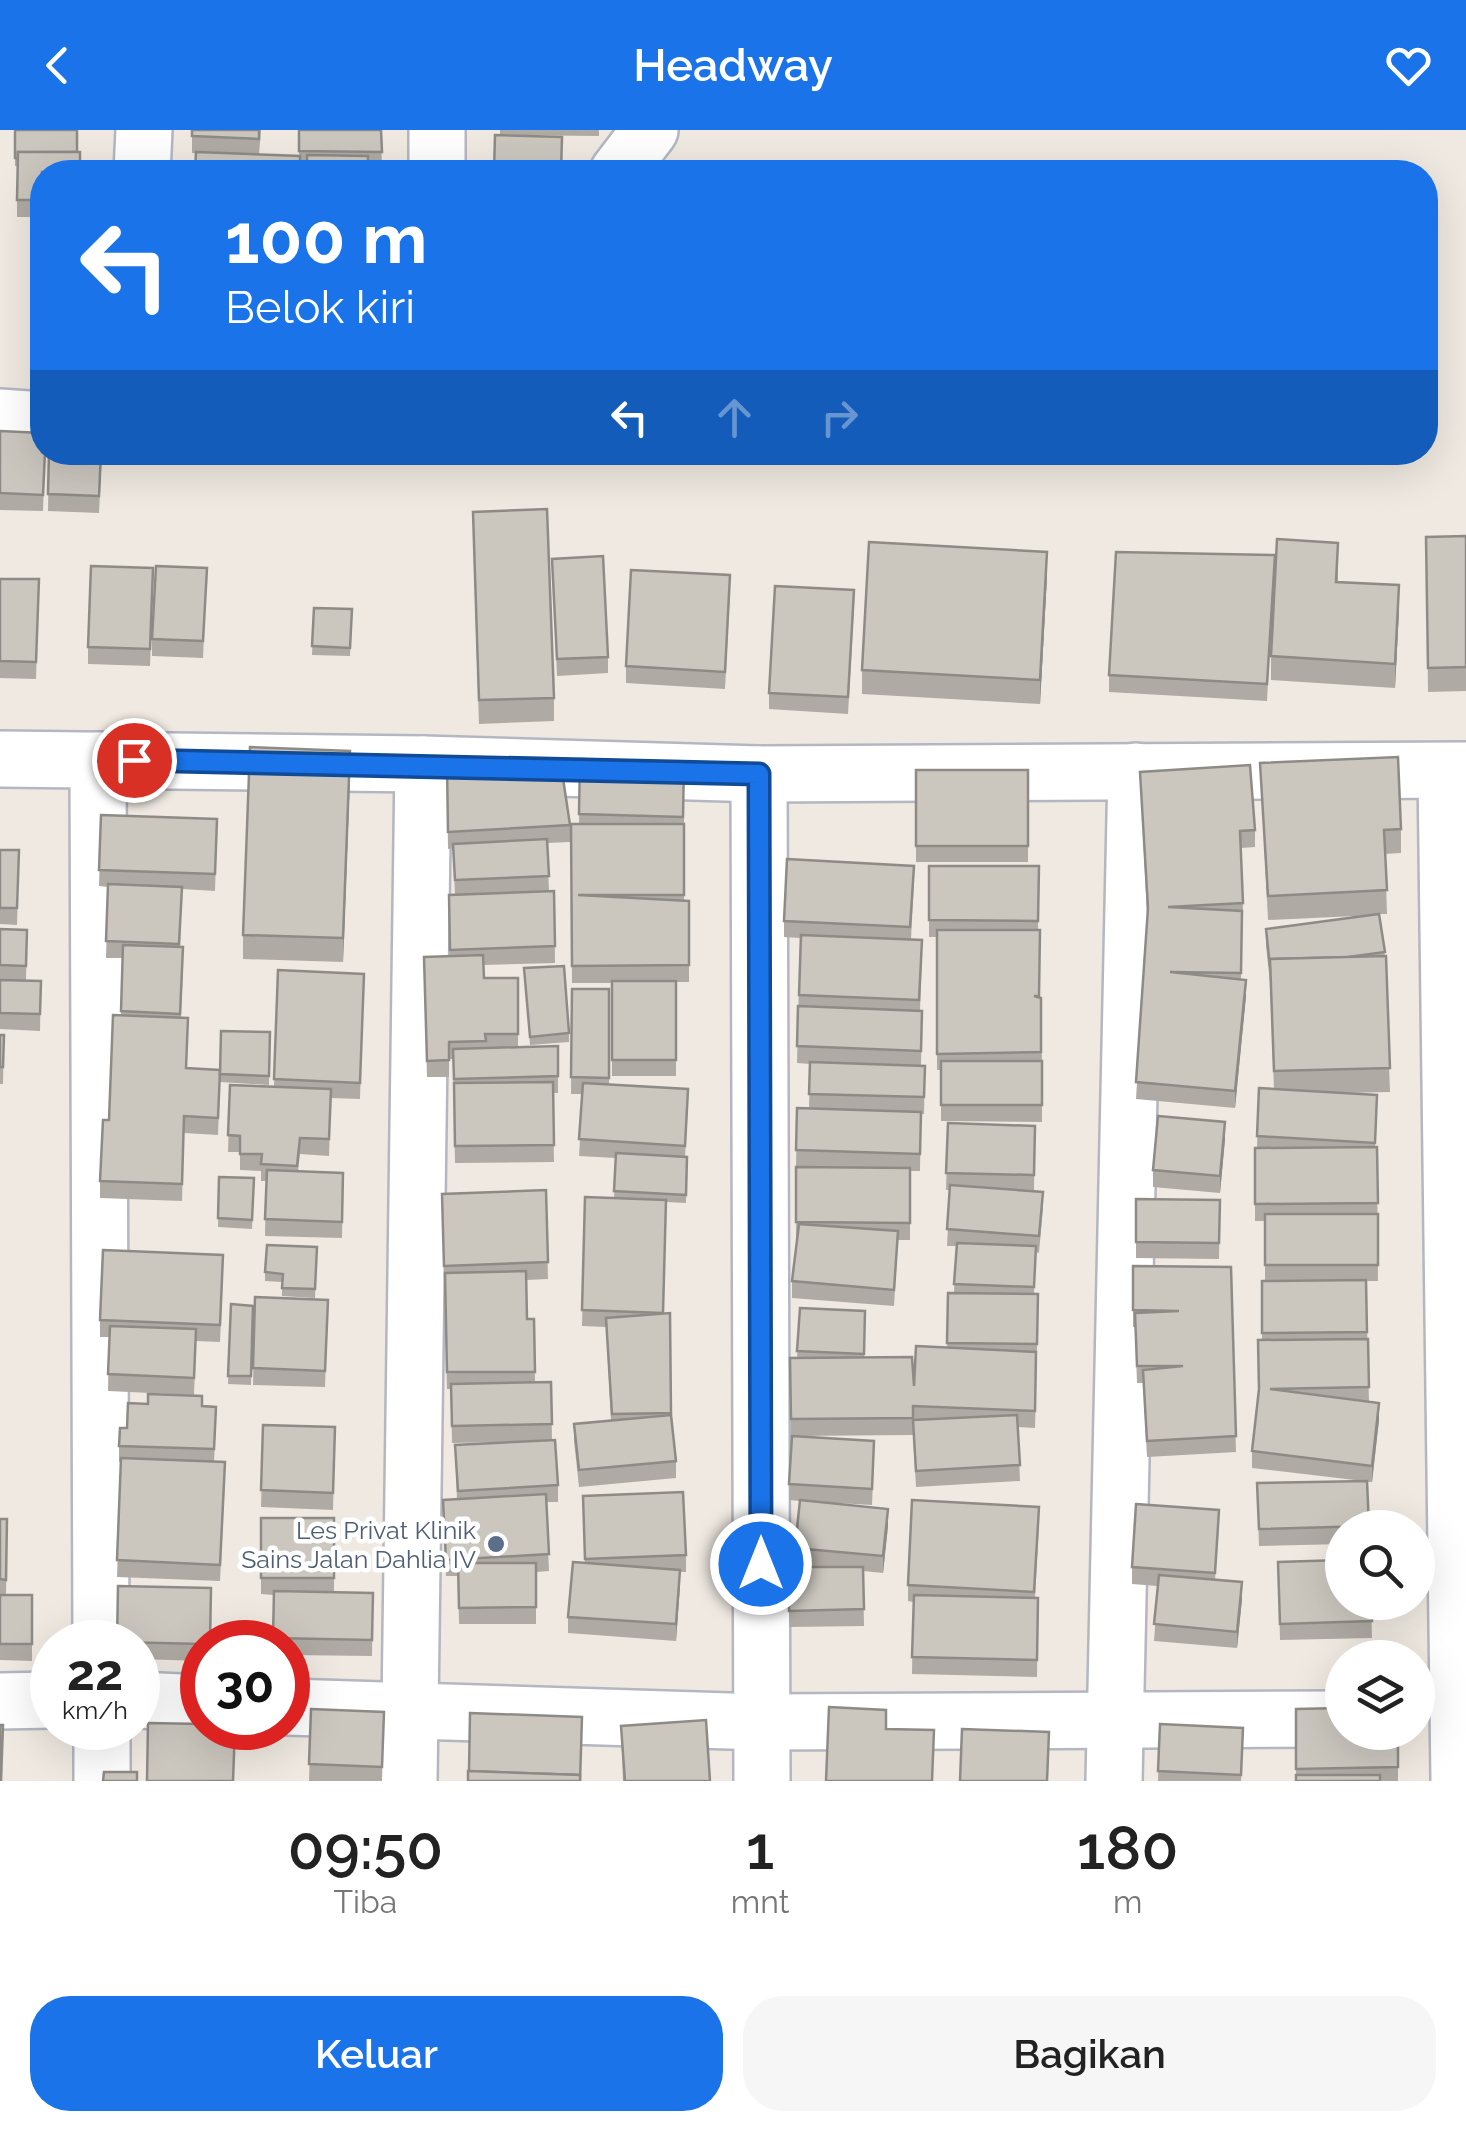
<!DOCTYPE html>
<html lang="id">
<style>
:root{--surface:#fff;--page:#f6f6f6;--text:#222;--muted:#767676;--accent:#1a73e8}
body{margin:0;font-family:Raleway,sans-serif;background:var(--page);color:var(--text);height:100vh;display:flex;flex-direction:column;font-size:38px;white-space:nowrap}
*{box-sizing:border-box;margin:0}
p{font-size:32px;color:var(--muted)}
.icon{flex:none;width:55px;height:55px;fill:none;stroke:currentColor;stroke-width:2;stroke-linecap:round;stroke-linejoin:round}
.map{position:relative;height:1651px;overflow:hidden}
.drawer{display:flex;flex-direction:column;background:var(--surface);flex:1}
.drawer>*{flex:none}
.hud{position:absolute;left:30px;top:30px;width:1408px;height:305px;border-radius:40px;box-shadow:0 10px 40px #0002;background:#1a73e8;color:#fff;overflow:hidden}
.tools{position:absolute;left:1325px;top:1380px;display:grid;gap:20px}
.tools a{display:grid;place-items:center;width:110px;height:110px;border-radius:50%;background:var(--surface);box-shadow:0 10px 40px #0002;font-size:50px}
.speed{position:absolute;left:30px;top:1490px;display:flex;gap:20px;font-size:50px;font-weight:700;text-align:center}
.speed>*{display:grid;place-content:center;width:130px;height:130px;border-radius:50%;background:var(--surface);box-shadow:0 10px 40px #0002;line-height:1}
.speed small{font-size:25px;font-weight:400}
.speed .limit{border:15px solid #d22;background:#fff;color:#111}
.pin{position:absolute;display:grid;place-items:center;width:85px;height:85px;color:#fff;margin:-42px;border:5px solid #fff;border-radius:50%;box-shadow:0 2px 10px #0007}
.me{position:absolute;width:110px;margin:-55px;rotate:0deg;stroke-linejoin:round;filter:drop-shadow(0 0 8px #0008)}
.turn{display:flex;align-items:center;gap:35px;height:210px;padding:0 30px;font-size:45px}
.turn .icon{width:130px;height:130px;stroke-width:2.5}
.turn b{display:block;font-size:70px;line-height:85px}
.lanes{display:flex;align-items:center;height:95px;padding:0 30px;background:#0003;justify-content:center;gap:50px;direction:ltr}
.lanes .off{opacity:.35}
.eta{display:flex;justify-content:space-evenly;align-items:center;height:170px;text-align:center}
.eta b{font-size:60px;font-weight:600;line-height:70px}
.button{display:flex;gap:20px;margin-top:auto;padding:20px 30px}
.button a{flex:1;height:115px;border-radius:40px;background:var(--accent);color:#fff;font-size:40px;font-weight:600;line-height:115px;text-align:center}
.button a+a{background:var(--page);color:var(--text)}
header{display:flex;justify-content:space-between;align-items:center;height:130px;padding:0 30px;background:var(--accent);color:#fff;font-size:45px;font-weight:600}
.map>svg:first-child{display:block}
</style>
<header><svg class="icon" aria-label="back" viewBox="0 0 24 24"><path d="M15 5l-7 7 7 7"/></svg>Headway<svg class="icon" aria-label="heart" viewBox="0 0 24 24"><path d="M12 20l-8-8c-3-5 5-10 8-4 3-6 11-1 8 4z"/></svg></header>
<div class="map">
<svg width="1466" height="1651" viewBox="0 0 1466 1651">
<rect width="100%" height="100%" fill="#efe9e1"/>
<g fill="none" stroke-linecap="round" stroke-linejoin="round">
<!-- minor casing -->
<g stroke="#b4b7c1" stroke-width="60">
<g id="minor">
<polyline points="142,42 144,0"/>
<polyline points="437,42 437,0"/>
<polyline points="618,42 650,0"/>
<polyline points="0,287 42,290"/>
<polyline points="0,629 423,634 759,644 1466,640"/>
<polyline points="98,630 101,1512"/>
<polyline points="1446,641 1459,1651"/>
<polyline points="759,644 762,1651"/>
<polyline points="138,1570 202,1573"/>
<polyline points="0,1571 52,1570"/>
<polyline points="288,1577 761,1592 1342,1589"/>
<polyline points="102,1598 102,1651"/>
<polyline points="409,1651 423,634"/>
<polyline points="1114,1651 1136,641"/>
</g>
</g>
<!-- minor -->
<use href="#minor" stroke="#fff" stroke-width="55"/>
</g>
<!-- wall -->
<g fill="#afaba4">
<polygon points="15,0 42,42 42,87 17,87 17,36 15,36"/>
<polygon points="192,0 261,0 259,24 299,26 299,0 381,0 382,39 300,38 192,23"/>
<polygon points="500,0 599,0 599,6 500,5"/>
<polygon points="0,301 45,322 43,381 0,380"/>
<polygon points="49,322 102,322 99,383 48,381"/>
<polygon points="473,406 554,568 554,591 479,594"/>
<polygon points="1466,406 1466,561 1428,562 1426,407"/>
<polygon points="1275,425 1267,571 1109,562 1109,545"/>
<polygon points="552,429 608,527 608,543 557,546"/>
<polygon points="1338,437 1338,452 1399,479 1395,558 1271,550 1271,526"/>
<polygon points="207,438 203,528 152,526 152,509"/>
<polygon points="1047,446 1040,574 862,564 862,540"/>
<polygon points="0,449 39,449 36,549 0,548"/>
<polygon points="153,455 150,536 88,534 88,517"/>
<polygon points="730,462 725,559 626,553 626,536"/>
<polygon points="854,477 848,584 769,579 769,563"/>
<polygon points="314,478 352,479 350,526 312,525"/>
<polygon points="580,629 684,632 684,771 689,771 689,852 676,852 676,946 612,946 612,853 572,853 571,694 579,694"/>
<polygon points="1260,633 1401,699 1401,723 1385,724 1387,784 1379,784 1385,826 1390,962 1339,963 1377,982 1375,1017 1377,1017 1378,1151 1366,1151 1369,1272 1379,1290 1372,1352 1367,1352 1369,1398 1342,1398 1342,1414 1259,1416 1257,1353 1363,1351 1252,1338 1252,1321 1259,1261 1262,1210 1262,1151 1265,1151 1265,1091 1255,1091 1255,1018 1257,1018 1259,958 1274,959 1270,853 1266,815 1266,799 1377,785 1268,790"/>
<polygon points="447,636 570,695 570,712 547,713 549,761 554,761 555,833 483,835 484,848 518,848 518,917 558,916 558,963 553,963 554,1032 455,1033 453,929 449,929 449,947 427,947 424,843 450,826 449,765 455,765 453,718 448,719"/>
<rect x="916" y="640" width="112" height="92"/>
<polygon points="1140,642 1255,700 1255,717 1241,718 1243,773 1241,849 1246,866 1235,978 1136,969 1147,786"/>
<polygon points="350,645 343,832 243,829 243,805"/>
<polygon points="101,685 217,689 215,761 182,759 180,817 183,834 181,887 187,938 220,940 270,902 269,955 220,952 218,1005 184,1003 182,1071 100,1068 100,1051 109,990 121,885 122,828 106,828 108,757 99,756"/>
<polygon points="0,720 19,720 17,795 0,794"/>
<polygon points="929,736 1039,736 1038,800 1040,800 1039,868 1041,868 1042,931 1042,992 941,991 941,940 937,940 937,807 929,807"/>
<polygon points="914,752 911,809 922,827 920,881 922,881 921,935 925,936 924,984 921,984 920,1041 910,1041 910,1110 898,1110 894,1176 792,1168 792,1151 797,1109 796,1109 796,1037 818,1037 796,1037 797,978 809,978 810,934 797,933 800,808 784,807 784,791"/>
<polygon points="0,799 27,800 26,851 41,851 40,901 0,899"/>
<polygon points="524,838 569,903 569,912 530,915"/>
<polygon points="278,840 364,844 360,969 331,968 329,1026 300,1024 298,1041 343,1043 342,1108 265,1106 266,1051 261,1051 261,1041 240,1040 240,1022 228,1022 230,955 274,956"/>
<polygon points="572,859 609,859 609,955 688,976 685,1027 687,1027 686,1073 666,1072 663,1184 670,1183 671,1289 676,1331 676,1348 579,1357 574,1311 574,1294 611,1291 606,1197 582,1196 585,1067 614,1068 616,1028 579,1026 583,964 571,964"/>
<polygon points="0,905 4,905 3,954 0,954"/>
<polygon points="948,993 1035,996 1034,1061 1043,1078 1039,1123 1036,1122 1034,1164 1038,1181 1035,1298 1018,1297 1020,1351 916,1357 913,1305 792,1306 874,1327 872,1375 820,1372 888,1396 883,1443 863,1441 864,1496 789,1497 789,1437 822,1437 795,1434 795,1418 800,1371 789,1370 792,1306 791,1306 790,1228 797,1228 800,1178 865,1181 864,1227 914,1256 947,1218 948,1163 954,1163 956,1116 947,1116 950,1060 946,1060"/>
<polygon points="1225,1009 1220,1063 1153,1057 1153,1040"/>
<polygon points="219,1047 254,1048 252,1099 218,1097"/>
<polygon points="546,1060 548,1149 526,1150 527,1189 534,1189 535,1252 551,1252 552,1310 558,1355 558,1372 546,1372 549,1441 536,1442 536,1494 459,1494 458,1446 446,1446 443,1387 443,1370 457,1369 455,1315 537,1311 452,1313 451,1259 447,1259 442,1064"/>
<polygon points="1136,1069 1220,1070 1219,1129 1136,1128"/>
<polygon points="317,1117 315,1168 282,1166 282,1152 265,1151 265,1142"/>
<polygon points="1133,1136 1231,1137 1236,1322 1147,1327 1143,1253 1137,1253 1135,1197 1133,1197"/>
<polygon points="223,1142 220,1212 196,1211 194,1265 108,1261 109,1207 100,1207 100,1190"/>
<polygon points="255,1167 328,1170 325,1257 253,1255"/>
<polygon points="231,1174 253,1176 251,1255 228,1254"/>
<polygon points="202,1276 216,1293 214,1331 225,1348 220,1451 117,1447 121,1332 119,1332 119,1316 127,1298"/>
<polygon points="263,1295 335,1297 333,1380 261,1377"/>
<polygon points="583,1382 686,1425 686,1442 680,1442 676,1511 568,1503 568,1487 585,1433"/>
<polygon points="261,1388 334,1388 334,1462 373,1463 372,1526 288,1525 288,1512 273,1512 274,1465 261,1464"/>
<polygon points="0,1389 7,1389 6,1465 32,1465 32,1531 0,1530"/>
<polygon points="1039,1394 1035,1468 1038,1468 1037,1547 912,1544 913,1472 908,1471 908,1455"/>
<polygon points="1219,1397 1215,1450 1242,1469 1237,1518 1154,1511 1158,1456 1132,1454 1132,1437"/>
<polygon points="1278,1432 1371,1472 1372,1508 1280,1510"/>
<polygon points="138,1512 202,1512 202,1531 138,1529"/>
<polygon points="311,1579 384,1582 382,1651 309,1651"/>
<polygon points="1296,1579 1342,1602 1398,1602 1398,1651 1296,1651"/>
<polygon points="1160,1594 1243,1614 1241,1651 1158,1651"/>
<polygon points="621,1596 710,1651 623,1651"/>
</g>
<!-- shaded-wall -->
<g fill="#8e8b86">
<polygon points="1047,422 1047,446 1040,574 1040,550"/>
<polygon points="1399,455 1399,479 1395,558 1395,534"/>
<polygon points="350,621 350,645 343,832 343,808"/>
<polygon points="1246,850 1246,866 1235,978 1235,961"/>
<polygon points="1225,992 1225,1009 1220,1063 1220,1046"/>
<polygon points="1379,1273 1379,1290 1372,1352 1372,1336"/>
<polygon points="888,1379 888,1396 883,1443 883,1426"/>
<polygon points="680,1440 680,1456 676,1511 676,1494"/>
<polygon points="1242,1452 1242,1469 1237,1518 1237,1502"/>
</g>
<!-- building -->
<g fill="#cbc7bf" stroke="#8e8b86" stroke-width="2.5">
<polygon points="15,0 77,0 77,22 18,22 18,28 15,28"/>
<polygon points="192,0 259,0 259,9 192,6"/>
<polygon points="299,0 381,0 382,22 299,21"/>
<polygon points="495,5 562,7 561,42 494,42"/>
<polygon points="18,22 80,22 80,42 42,42 42,70 17,70"/>
<polygon points="196,22 300,26 300,42 195,42"/>
<polygon points="307,25 368,26 368,42 307,42"/>
<polygon points="0,301 42,303 42,322 45,322 43,365 0,363"/>
<polygon points="49,322 101,322 99,366 48,364"/>
<polygon points="547,379 554,568 479,570 473,382"/>
<polygon points="1466,406 1466,537 1428,538 1426,407"/>
<polygon points="1277,409 1338,413 1336,452 1399,455 1395,534 1271,526"/>
<polygon points="869,412 1047,422 1040,550 862,540"/>
<polygon points="1116,422 1275,425 1267,554 1109,545"/>
<polygon points="603,426 608,527 557,529 552,429"/>
<polygon points="91,436 153,438 150,519 88,517"/>
<polygon points="156,436 207,438 203,511 152,509"/>
<polygon points="631,440 730,445 725,542 626,536"/>
<polygon points="0,449 39,449 36,532 0,531"/>
<polygon points="775,456 854,460 848,567 769,563"/>
<polygon points="314,478 352,479 350,518 312,516"/>
<polygon points="250,617 350,621 343,808 243,805"/>
<polygon points="1398,627 1401,699 1384,700 1387,760 1268,766 1260,633"/>
<polygon points="580,629 684,632 683,687 579,684"/>
<polygon points="561,635 570,695 448,702 447,636"/>
<polygon points="1250,635 1255,700 1240,701 1243,773 1168,777 1242,781 1241,843 1170,842 1246,850 1235,961 1136,952 1148,778 1140,642"/>
<rect x="916" y="640" width="112" height="76"/>
<polygon points="101,685 217,689 215,744 99,740"/>
<polygon points="571,694 684,694 684,765 578,765 689,771 689,835 572,836"/>
<polygon points="547,709 549,746 455,750 453,714"/>
<polygon points="0,720 19,720 17,778 0,778"/>
<polygon points="787,729 914,736 910,797 784,791"/>
<polygon points="929,736 1039,736 1038,791 929,790"/>
<polygon points="108,754 182,757 179,814 106,811"/>
<polygon points="554,761 555,816 450,820 449,765"/>
<polygon points="1379,784 1385,822 1348,827 1270,829 1270,837 1266,799"/>
<polygon points="0,799 27,800 26,836 0,835"/>
<polygon points="937,800 1040,800 1039,866 1034,866 1041,868 1041,922 937,924"/>
<polygon points="801,805 922,810 919,870 799,865"/>
<polygon points="123,815 183,817 180,884 121,881"/>
<polygon points="483,825 484,848 518,848 518,904 485,904 486,911 449,912 449,930 427,931 424,827"/>
<polygon points="1386,826 1390,938 1274,941 1270,829"/>
<polygon points="564,836 569,903 530,907 524,838"/>
<polygon points="278,840 364,844 360,953 274,949"/>
<polygon points="0,850 41,851 40,884 0,883"/>
<rect x="612" y="851" width="64" height="79"/>
<polygon points="572,859 609,859 609,948 571,947"/>
<polygon points="798,876 922,881 921,921 797,916"/>
<polygon points="113,885 188,888 186,938 220,940 218,988 184,986 182,1054 100,1051 103,990 109,990"/>
<polygon points="221,901 270,902 269,946 220,944"/>
<polygon points="0,905 4,905 3,937 0,937"/>
<polygon points="558,916 558,946 454,949 453,919"/>
<rect x="941" y="931" width="101" height="44"/>
<polygon points="810,932 925,936 924,967 809,964"/>
<polygon points="553,952 554,1015 455,1016 454,953"/>
<polygon points="583,953 688,959 685,1016 579,1009"/>
<polygon points="230,955 331,959 329,1009 300,1008 297,1036 261,1034 262,1024 240,1024 240,1006 228,1005"/>
<polygon points="1259,958 1377,965 1375,1013 1257,1006"/>
<polygon points="797,978 921,982 920,1024 796,1020"/>
<polygon points="1158,986 1225,992 1220,1046 1153,1040"/>
<polygon points="948,993 1035,996 1034,1045 946,1043"/>
<polygon points="1377,1017 1378,1073 1255,1074 1255,1018"/>
<polygon points="616,1023 687,1027 686,1065 614,1061"/>
<polygon points="796,1037 910,1038 910,1093 796,1092"/>
<polygon points="267,1040 343,1043 342,1092 265,1089"/>
<polygon points="219,1047 254,1048 252,1090 218,1088"/>
<polygon points="950,1055 1043,1062 1039,1106 947,1099"/>
<polygon points="546,1060 548,1132 444,1136 442,1064"/>
<polygon points="585,1067 666,1070 663,1183 582,1180"/>
<polygon points="1136,1069 1220,1070 1219,1113 1136,1112"/>
<rect x="1265" y="1084" width="113" height="51"/>
<polygon points="799,1094 898,1101 894,1160 792,1151"/>
<polygon points="957,1113 1036,1116 1034,1157 954,1154"/>
<polygon points="267,1115 317,1117 315,1159 282,1158 283,1144 265,1142"/>
<polygon points="103,1120 223,1125 220,1195 100,1190"/>
<polygon points="1133,1136 1231,1137 1236,1306 1147,1311 1143,1240 1183,1236 1137,1236 1135,1183 1179,1181 1133,1180"/>
<polygon points="526,1141 527,1189 534,1189 535,1242 447,1242 445,1143"/>
<polygon points="1366,1150 1367,1202 1262,1203 1262,1151"/>
<polygon points="948,1163 1038,1164 1037,1214 947,1213"/>
<polygon points="255,1167 328,1170 325,1241 253,1238"/>
<polygon points="231,1174 253,1176 251,1246 228,1246"/>
<polygon points="800,1178 865,1181 864,1224 797,1221"/>
<polygon points="670,1183 671,1283 612,1284 606,1188"/>
<polygon points="110,1196 196,1199 194,1248 108,1244"/>
<polygon points="1368,1209 1369,1257 1270,1259 1379,1273 1372,1336 1252,1321 1259,1259 1258,1210"/>
<polygon points="916,1216 1036,1222 1035,1281 913,1276 913,1288 791,1289 790,1228 912,1227 914,1256"/>
<polygon points="551,1252 552,1294 452,1296 451,1254"/>
<polygon points="148,1264 202,1266 202,1276 216,1277 214,1319 119,1316 120,1298 127,1298 128,1273 148,1274"/>
<polygon points="671,1285 676,1331 579,1340 574,1294"/>
<polygon points="1017,1285 1020,1335 916,1341 913,1290"/>
<polygon points="263,1295 335,1297 333,1363 261,1360"/>
<polygon points="792,1306 874,1311 872,1359 789,1354"/>
<polygon points="555,1310 558,1355 458,1361 455,1315"/>
<polygon points="121,1328 225,1332 220,1435 117,1430"/>
<polygon points="1367,1351 1369,1396 1259,1399 1257,1353"/>
<polygon points="683,1362 686,1425 585,1429 583,1366"/>
<polygon points="546,1364 549,1424 446,1430 443,1370"/>
<polygon points="800,1370 888,1379 883,1426 795,1418"/>
<polygon points="912,1370 1039,1377 1034,1462 908,1455"/>
<polygon points="1136,1374 1219,1380 1215,1443 1132,1437"/>
<rect x="261" y="1388" width="73" height="60"/>
<polygon points="0,1389 7,1389 6,1450 0,1449"/>
<polygon points="1342,1430 1342,1472 1371,1472 1372,1491 1280,1494 1278,1432"/>
<polygon points="573,1432 680,1440 676,1494 568,1487"/>
<polygon points="458,1433 536,1433 536,1477 459,1478"/>
<polygon points="789,1437 863,1437 864,1479 789,1481"/>
<polygon points="1159,1445 1242,1452 1237,1502 1154,1494"/>
<polygon points="118,1456 211,1458 210,1512 202,1512 202,1514 117,1512"/>
<polygon points="274,1461 373,1463 372,1510 273,1508"/>
<rect x="0" y="1465" width="32" height="49"/>
<polygon points="914,1465 1038,1468 1037,1530 912,1527"/>
<polygon points="829,1577 886,1580 886,1599 934,1600 932,1651 826,1651"/>
<polygon points="1342,1578 1342,1602 1398,1602 1398,1637 1296,1639 1296,1579"/>
<polygon points="311,1579 384,1582 382,1637 309,1634"/>
<polygon points="470,1583 582,1587 580,1651 580,1645 469,1641"/>
<polygon points="706,1590 710,1651 625,1651 621,1596"/>
<polygon points="148,1593 202,1594 202,1598 235,1598 233,1651 147,1651"/>
<polygon points="1160,1594 1243,1598 1241,1645 1158,1641"/>
<polygon points="0,1595 3,1595 1,1651 0,1651"/>
<polygon points="962,1599 1049,1602 1047,1651 960,1651"/>
<polygon points="468,1641 580,1645 580,1651 468,1651"/>
<polygon points="104,1642 137,1642 137,1651 103,1651"/>
<rect x="1296" y="1645" width="84" height="6"/>
</g>
<g fill="none" stroke-linecap="round" stroke-linejoin="round">
<!-- route casing -->
<g stroke="#114b97" stroke-width="25">
<polyline id="route" points="134,630 759,644 761,1434"/>
</g>
<!-- route -->
<use href="#route" stroke="#1a73e8" stroke-width="18"/>
</g>
<!-- markers -->
<circle fill="#5c6f8a" stroke="#fff" stroke-width="4" cx="496" cy="1414" r="10"/>
<g text-anchor="middle" dominant-baseline="central" stroke-width="9" stroke-linejoin="round" paint-order="stroke">
<!-- service labels -->
<g font-size="25" fill="#4e5e75" stroke="#fff" text-anchor="end">
<text x="476" y="1400">Les Privat Klinik<tspan x="476" dy="29">Sains Jalan Dahlia IV</tspan></text>
</g>
</g>
</svg>
<div class="tools">
<a><svg class="icon" aria-label="search" viewBox="0 0 24 24"><circle cx="10" cy="10" r="6"/><path d="M15 15l6 6"/></svg></a>
<a><svg class="icon" aria-label="layers" viewBox="0 0 24 24"><path d="M12 4l9 5-9 5-9-5zM3 14l9 5 9-5"/></svg></a>
</div>
<div class="speed"><div>22<small>km/h</small></div><div class="limit">30</div></div>
<div class="pin" style="left:134px;top:630px;background:#d93025"><svg class="icon" aria-label="arrive" viewBox="0 0 24 24"><path d="M6 21V4h12l-3 4 3 4H6"/></svg></div>
<svg class="me" style="left:761px;top:1434px" viewBox="-20 -20 40 40"><circle r="17" fill="#1a73e8" stroke="#fff" stroke-width="3"/><path d="M0-11L8 9 0 5-8 9z" fill="#fff"/></svg>
<div class="hud">
<div class="turn"><svg class="icon" aria-label="left" viewBox="0 0 24 24"><path d="M17 20v-9H6M10 6l-5 5 5 5"/></svg><div><b>100 m</b>Belok kiri</div></div>
<div class="lanes"><svg class="icon" aria-label="left" viewBox="0 0 24 24"><path d="M17 20v-9H6M10 6l-5 5 5 5"/></svg><svg class="icon off" aria-label="ahead" viewBox="0 0 24 24"><path d="M12 20V5M6 11l6-6 6 6"/></svg><svg class="icon off" aria-label="right" viewBox="0 0 24 24"><path d="M7 20v-9h11M14 6l5 5-5 5"/></svg></div>
</div>
</div>
<section class="drawer">
<div class="eta">
<div><b>09:50</b><p>Tiba</p></div>
<div><b>1</b><p>mnt</p></div>
<div><b>180</b><p>m</p></div>
</div>
<div class="button"><a>Keluar</a><a>Bagikan</a></div>
</section>
